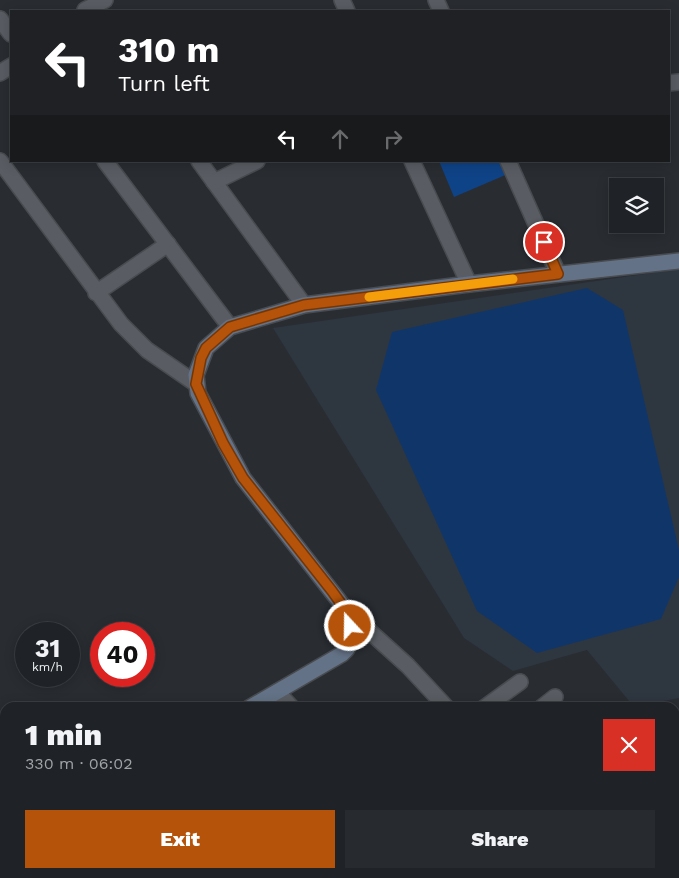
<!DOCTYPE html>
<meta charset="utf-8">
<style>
:root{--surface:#1f2226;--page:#272a2e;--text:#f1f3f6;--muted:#a1a4a7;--line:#3c3f43;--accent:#b45309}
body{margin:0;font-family:"Work Sans",sans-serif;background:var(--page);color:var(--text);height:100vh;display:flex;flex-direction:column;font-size:19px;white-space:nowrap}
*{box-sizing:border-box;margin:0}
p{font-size:16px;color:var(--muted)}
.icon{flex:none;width:28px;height:28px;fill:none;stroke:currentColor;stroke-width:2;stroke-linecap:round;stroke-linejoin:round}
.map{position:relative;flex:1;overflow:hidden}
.sheet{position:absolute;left:0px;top:702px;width:680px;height:176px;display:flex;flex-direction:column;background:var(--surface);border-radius:15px 15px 0 0;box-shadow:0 2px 12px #0003,0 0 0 1px var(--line)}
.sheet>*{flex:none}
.top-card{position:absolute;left:10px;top:10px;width:660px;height:152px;border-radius:0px;box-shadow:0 2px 12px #0003,0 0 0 1px var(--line);background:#202124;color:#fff;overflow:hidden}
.controls{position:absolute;left:609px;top:178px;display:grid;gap:10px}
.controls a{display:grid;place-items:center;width:55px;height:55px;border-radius:0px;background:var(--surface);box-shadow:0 2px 12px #0003,0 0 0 1px var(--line);font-size:25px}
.speed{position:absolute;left:15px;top:622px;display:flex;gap:10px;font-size:25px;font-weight:700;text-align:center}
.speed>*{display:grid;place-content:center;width:65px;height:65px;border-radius:50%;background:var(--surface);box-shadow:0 2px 12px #0003,0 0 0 1px var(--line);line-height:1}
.speed small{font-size:12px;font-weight:400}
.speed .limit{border:8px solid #d22;background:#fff;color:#111}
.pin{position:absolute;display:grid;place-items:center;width:42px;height:42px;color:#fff;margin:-21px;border:2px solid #fff;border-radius:50%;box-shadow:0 1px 5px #0007}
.me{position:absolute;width:55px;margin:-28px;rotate:339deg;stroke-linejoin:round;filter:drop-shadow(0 0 4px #0008)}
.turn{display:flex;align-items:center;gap:18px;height:105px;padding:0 25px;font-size:22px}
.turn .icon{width:65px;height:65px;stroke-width:2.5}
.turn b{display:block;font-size:35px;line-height:42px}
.lanes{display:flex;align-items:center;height:48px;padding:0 25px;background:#0003;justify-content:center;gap:25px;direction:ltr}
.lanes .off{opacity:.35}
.round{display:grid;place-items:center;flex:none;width:52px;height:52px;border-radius:0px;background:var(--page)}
.headline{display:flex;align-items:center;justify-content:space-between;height:85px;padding:0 25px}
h1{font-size:30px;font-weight:800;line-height:38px}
.primary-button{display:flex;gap:10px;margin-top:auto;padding:10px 25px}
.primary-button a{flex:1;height:58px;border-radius:0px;background:var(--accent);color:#fff;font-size:20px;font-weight:800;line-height:58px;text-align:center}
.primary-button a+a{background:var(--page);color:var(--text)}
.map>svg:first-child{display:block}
</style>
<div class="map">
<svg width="679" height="878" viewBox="0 0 679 878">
<rect width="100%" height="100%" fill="#292d32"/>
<!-- built -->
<polygon fill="#2e3640" points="679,269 679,698 634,707 587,650 513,671 464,638 273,328"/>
<!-- green -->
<polygon fill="#103669" points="587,288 623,310 679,550 679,577 661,619 537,653 477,611 376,390 392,332"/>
<!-- building -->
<polygon fill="#0f4387" points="439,161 505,161 510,173 454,197"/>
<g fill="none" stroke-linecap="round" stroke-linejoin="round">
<!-- lane casing -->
<g stroke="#484b4f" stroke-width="11">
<polyline id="lane" points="302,874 305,878"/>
</g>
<!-- street casing -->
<g stroke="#484b4f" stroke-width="18">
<g id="street">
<polyline points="342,0 347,11"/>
<polyline points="436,0 441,11"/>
<polyline points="85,10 105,0"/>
<polyline points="0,19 11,34"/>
<polyline points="0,73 11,66"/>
<polyline points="669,83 679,82"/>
<polyline points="0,161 121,324 147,350 195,383"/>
<polyline points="105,161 230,327"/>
<polyline points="199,161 304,305"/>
<polyline points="412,161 469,284"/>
<polyline points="508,161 558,274"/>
<polyline points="214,182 257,161"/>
<polyline points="96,293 168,244"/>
<polyline points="347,611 408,666 447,708"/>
<polyline points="277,692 292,708"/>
<polyline points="484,708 520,682"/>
<polyline points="541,708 555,697"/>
<polyline points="178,874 181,878"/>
<polyline points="453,874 457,878"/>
<polyline points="608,874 613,878"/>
<polyline points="77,878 84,874"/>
<polyline points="506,878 511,874"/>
<polyline points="678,878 679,867"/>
</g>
</g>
<!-- secondary casing -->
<g stroke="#484b4f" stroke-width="18">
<g id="secondary">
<polyline points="249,708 342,654 347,649 350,638 347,611 243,478 198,393 196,375 206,348 230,327 304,305 469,284 679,261"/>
<polyline points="0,849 5,846"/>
</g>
</g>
<!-- lane -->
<use href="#lane" stroke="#595d63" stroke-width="9"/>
<!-- street -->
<use href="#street" stroke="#595d63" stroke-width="15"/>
<!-- secondary -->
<use href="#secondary" stroke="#647287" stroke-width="15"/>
</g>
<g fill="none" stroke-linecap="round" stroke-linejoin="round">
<!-- route casing -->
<g stroke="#753606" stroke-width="12">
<polyline id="route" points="350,626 347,612 332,591 243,478 223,443 196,384 201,358 206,348 230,327 304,305 558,274 544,242"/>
</g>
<!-- route -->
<use href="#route" stroke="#b45309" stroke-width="9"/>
<!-- slow -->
<polyline stroke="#f59e0b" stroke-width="9" points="369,297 513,279"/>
</g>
</svg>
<div class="controls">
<a><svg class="icon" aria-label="layers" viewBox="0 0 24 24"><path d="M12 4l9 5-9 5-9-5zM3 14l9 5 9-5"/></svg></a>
</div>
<div class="speed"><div>31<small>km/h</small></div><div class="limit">40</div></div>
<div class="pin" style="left:544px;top:242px;background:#d93025"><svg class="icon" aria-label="arrive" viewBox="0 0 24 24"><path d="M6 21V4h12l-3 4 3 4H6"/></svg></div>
<svg class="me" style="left:350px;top:626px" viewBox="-20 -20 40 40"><circle r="17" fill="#b45309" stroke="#fff" stroke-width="3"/><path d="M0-11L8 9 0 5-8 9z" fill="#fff"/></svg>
<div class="top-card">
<div class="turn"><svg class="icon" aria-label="left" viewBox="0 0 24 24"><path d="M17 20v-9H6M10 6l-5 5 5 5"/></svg><div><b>310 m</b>Turn left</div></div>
<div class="lanes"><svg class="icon" aria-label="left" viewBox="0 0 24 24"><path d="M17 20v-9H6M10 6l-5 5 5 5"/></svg><svg class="icon off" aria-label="ahead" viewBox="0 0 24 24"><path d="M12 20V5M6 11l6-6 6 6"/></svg><svg class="icon off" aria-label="right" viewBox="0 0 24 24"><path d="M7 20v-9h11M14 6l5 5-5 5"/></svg></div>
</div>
<section class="sheet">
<div class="headline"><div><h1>1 min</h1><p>330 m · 06:02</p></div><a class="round" style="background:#d93025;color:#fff"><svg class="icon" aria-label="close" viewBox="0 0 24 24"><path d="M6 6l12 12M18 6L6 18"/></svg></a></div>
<div class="primary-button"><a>Exit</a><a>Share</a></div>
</section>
</div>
